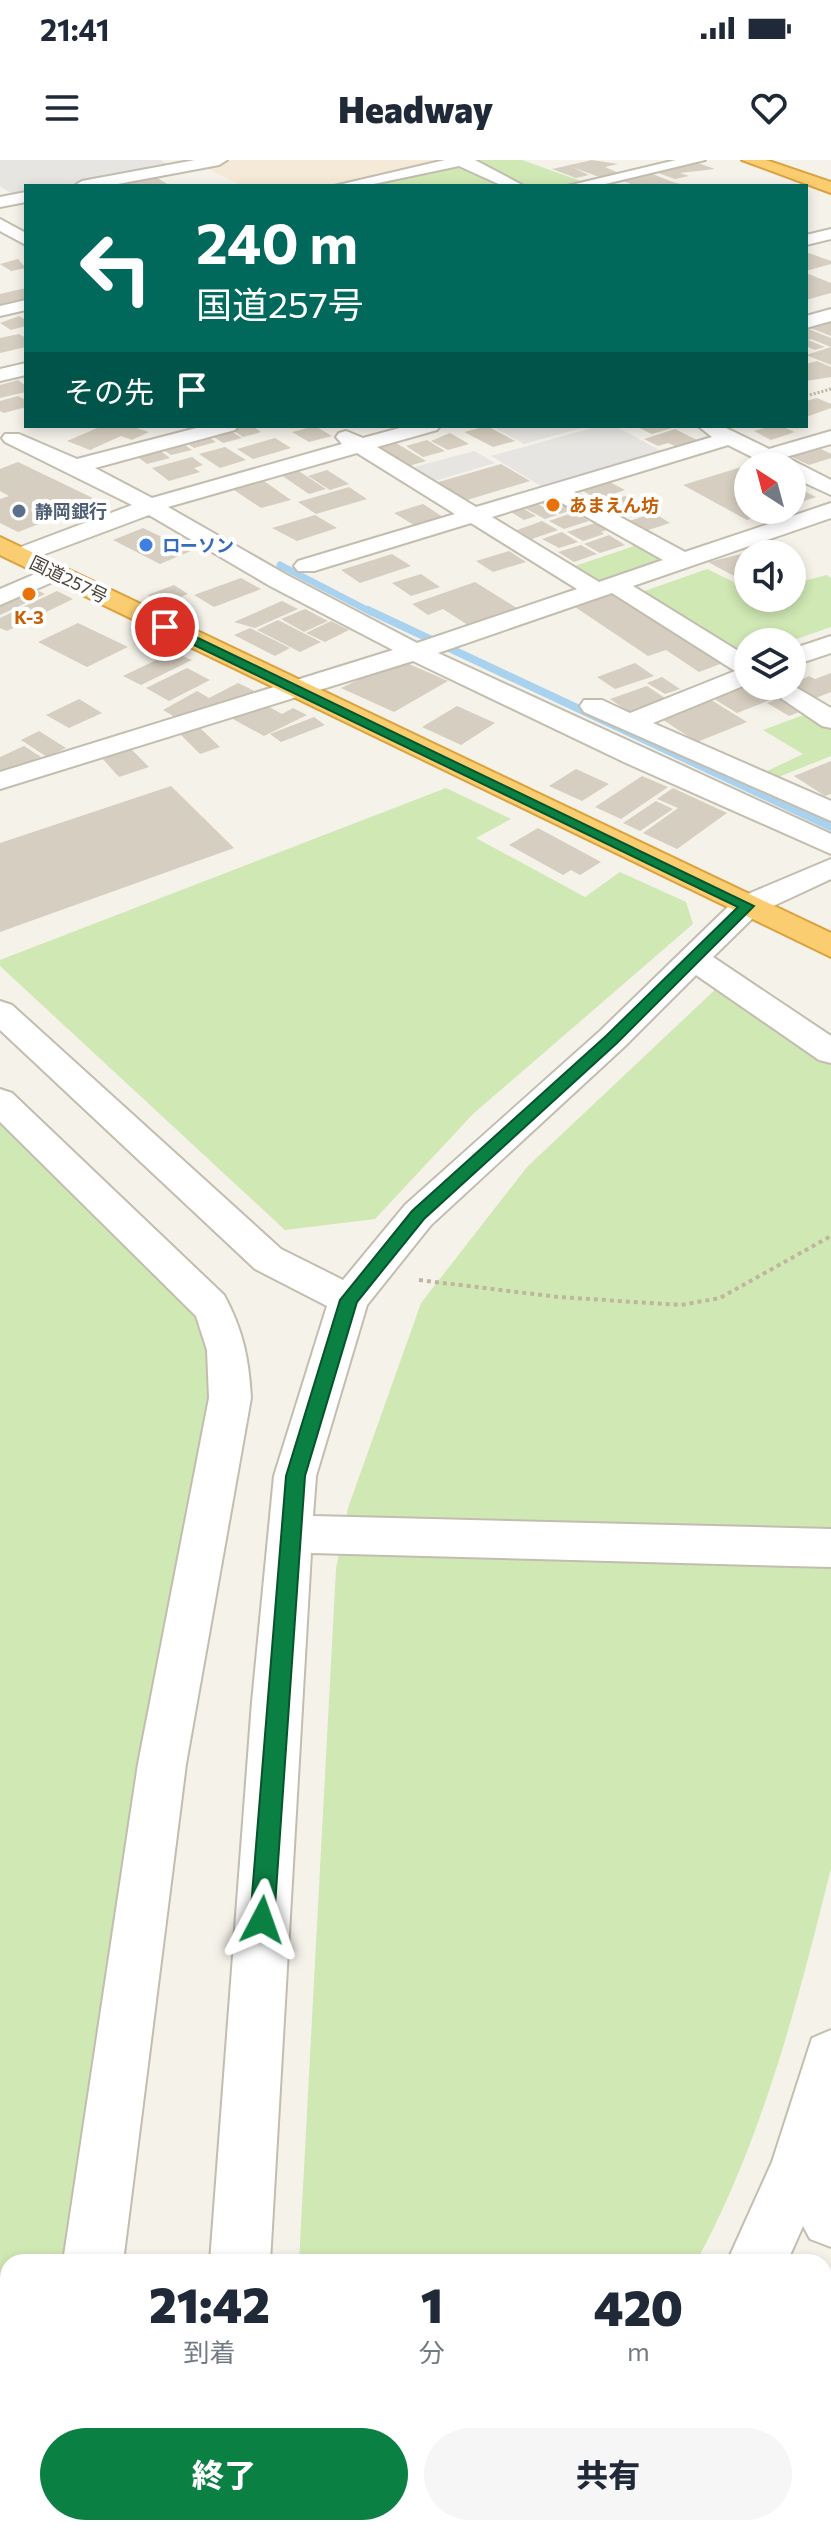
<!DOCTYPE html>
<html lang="ja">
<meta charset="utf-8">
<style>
:root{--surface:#fff;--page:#f6f6f7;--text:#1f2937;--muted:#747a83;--accent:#0b8043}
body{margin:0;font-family:Commissioner,"Noto Sans JP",sans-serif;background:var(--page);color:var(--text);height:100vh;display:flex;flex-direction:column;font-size:30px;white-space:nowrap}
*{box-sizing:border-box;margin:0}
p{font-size:26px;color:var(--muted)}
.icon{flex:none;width:44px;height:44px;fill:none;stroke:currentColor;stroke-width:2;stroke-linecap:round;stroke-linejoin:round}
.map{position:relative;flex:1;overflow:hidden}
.panel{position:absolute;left:0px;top:2094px;width:832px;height:282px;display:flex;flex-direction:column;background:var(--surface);border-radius:24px 24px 0 0;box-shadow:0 4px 12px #0003}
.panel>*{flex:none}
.guide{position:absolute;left:24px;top:24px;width:784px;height:244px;border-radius:0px;box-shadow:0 4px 12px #0003;background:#00695c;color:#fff;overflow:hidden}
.needle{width:52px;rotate:324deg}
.tools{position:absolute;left:734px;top:292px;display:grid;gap:16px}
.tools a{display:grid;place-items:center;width:72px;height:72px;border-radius:50%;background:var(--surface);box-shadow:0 4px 12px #0003;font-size:40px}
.pin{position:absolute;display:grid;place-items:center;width:68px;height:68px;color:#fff;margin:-34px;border:4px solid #fff;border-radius:50%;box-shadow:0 2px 8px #0007}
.me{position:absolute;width:88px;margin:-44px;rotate:4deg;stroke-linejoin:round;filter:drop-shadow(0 0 6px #0008)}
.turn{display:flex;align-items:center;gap:28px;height:168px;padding:0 40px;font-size:36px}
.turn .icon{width:104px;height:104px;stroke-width:2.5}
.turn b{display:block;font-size:56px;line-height:68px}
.then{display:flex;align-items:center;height:76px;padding:0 40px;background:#0003;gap:16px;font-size:30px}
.eta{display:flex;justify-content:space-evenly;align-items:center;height:136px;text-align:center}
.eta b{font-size:48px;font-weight:800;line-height:56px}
.action{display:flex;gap:16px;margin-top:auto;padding:16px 40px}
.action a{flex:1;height:92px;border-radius:48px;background:var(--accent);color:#fff;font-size:32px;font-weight:800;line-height:92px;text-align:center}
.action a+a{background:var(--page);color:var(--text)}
.status{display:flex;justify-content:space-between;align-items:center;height:56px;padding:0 40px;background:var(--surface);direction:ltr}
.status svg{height:22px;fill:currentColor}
header{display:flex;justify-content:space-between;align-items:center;height:104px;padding:0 40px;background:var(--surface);font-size:36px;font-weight:800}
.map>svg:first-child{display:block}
</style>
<div class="status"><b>21:41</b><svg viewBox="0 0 49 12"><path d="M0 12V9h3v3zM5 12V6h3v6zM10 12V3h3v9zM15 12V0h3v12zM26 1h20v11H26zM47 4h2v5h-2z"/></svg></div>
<header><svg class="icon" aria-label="menu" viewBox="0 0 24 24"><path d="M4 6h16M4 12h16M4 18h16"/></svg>Headway<svg class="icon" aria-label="heart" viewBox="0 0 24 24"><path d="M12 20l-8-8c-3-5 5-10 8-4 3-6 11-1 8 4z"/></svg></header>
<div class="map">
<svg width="831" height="2375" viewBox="0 0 831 2375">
<rect width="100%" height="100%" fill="#f5f2ea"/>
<!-- commercial -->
<polygon fill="#f5e9d7" points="233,0 447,0 450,1 328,26 243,26 202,6"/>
<!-- green -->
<g fill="#d0e8b4">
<polygon points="475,0 522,0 595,26 348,26"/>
<polygon points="637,385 664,400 598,423 572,407"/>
<polygon points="707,409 748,429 748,438 792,438 792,424 827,415 831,418 831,467 788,482 748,482 748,496 741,498 636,434"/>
<polygon points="809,553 831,567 831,596 776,618 763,613 803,594 763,570"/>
<polygon points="446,628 511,659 476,678 585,737 620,712 686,742 693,764 473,954 375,1059 285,1070 0,806 0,800"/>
<path d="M 719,826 L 831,899 L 831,1708 C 798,1842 762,1981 696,2102 L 299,2102 L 336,1409 L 348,1348 L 421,1143 L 527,1007 Z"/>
<polygon points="0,954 189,1134 217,1190 79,2102 8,2102 8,2368 75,2368 75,2375 0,2375"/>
<polygon points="284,2368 505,2368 499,2375 284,2375"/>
</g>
<!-- parking -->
<g fill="#e7e5e2">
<polygon points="0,0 160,0 168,4 60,26 26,26 26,32 14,35 0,26"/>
<polygon points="492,266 589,266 524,284"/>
<polygon points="599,266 615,266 665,293 546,329 491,296"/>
<polygon points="474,291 495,303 428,323 407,309"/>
</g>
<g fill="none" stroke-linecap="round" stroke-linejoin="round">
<!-- stream-far1 -->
<polyline stroke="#a9d2ef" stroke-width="7" points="280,405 371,452"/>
<!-- stream -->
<polyline stroke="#a9d2ef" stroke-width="8" points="368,450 831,667"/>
</g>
<!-- building -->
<g fill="#d6cec0">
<polygon points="592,0 618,4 605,7 619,13 599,17 572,7 589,15 576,18 552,9"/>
<polygon points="695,2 715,9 680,13 689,16 675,19 658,13"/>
<polygon points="650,13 670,21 680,24 636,26 623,21"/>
<polygon points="156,17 167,24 117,26 117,24"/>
<polygon points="806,92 831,101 831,104 806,111"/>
<polygon points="18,99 26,108 11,111 0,104"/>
<polygon points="806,113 831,123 831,133 806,140"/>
<polygon points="26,128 26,141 0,146 0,134"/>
<polygon points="19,156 26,160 26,166 11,170 0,163"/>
<polygon points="826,162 831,163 831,176 808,167"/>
<polygon points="806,168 831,178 831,187 811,179 808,180 825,187 815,190 806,186"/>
<polygon points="19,174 26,178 26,187 0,193 0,178"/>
<polygon points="831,187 831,205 806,195"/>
<polygon points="817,201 831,207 831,217 806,221 806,204"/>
<polygon points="18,220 26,226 26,232 0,238 0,225"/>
<polygon points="18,236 26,240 26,247 4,253 0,251 0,241"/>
<polygon points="817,238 831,244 831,248 806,257 806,241"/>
<polygon points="102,266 130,266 149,272 132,280 121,276 90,290 67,281"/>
<polygon points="238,266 252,266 261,272 243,277 230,268"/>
<polygon points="315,266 332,276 309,282 292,272"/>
<polygon points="487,266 515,281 493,287 464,272"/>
<polygon points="635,266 668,266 672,268 652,274"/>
<polygon points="771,266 781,266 795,272 771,280 754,271"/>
<polygon points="227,269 242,278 223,283 209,274"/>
<polygon points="675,269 697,280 677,287 668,283 658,286 644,279"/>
<polygon points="450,273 469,284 448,290 431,281"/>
<polygon points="205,275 216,282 194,288 183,281"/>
<polygon points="275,278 291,288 253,299 237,289"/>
<polygon points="427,280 445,291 423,297 406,286"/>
<polygon points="181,282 192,290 171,295 159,287"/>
<polygon points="396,283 426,301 405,307 376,289"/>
<polygon points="813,285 831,294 831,298 809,305 786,294"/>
<polygon points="225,287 246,300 220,308 199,294"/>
<polygon points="158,289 170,298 147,304 135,295"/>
<polygon points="192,297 203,305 194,308 200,312 169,321 152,308"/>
<polygon points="18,302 99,341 18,372 0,363 0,339 9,336 0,331 0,309"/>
<polygon points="501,304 530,321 464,341 435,323"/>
<polygon points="748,305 748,350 775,351 747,360 683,325"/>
<polygon points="297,310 326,329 309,334 281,315"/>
<polygon points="327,310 349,324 330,330 308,316"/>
<polygon points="606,320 625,330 598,339 579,329"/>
<polygon points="264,321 291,340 261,348 234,330"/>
<polygon points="792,325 816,337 792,345"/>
<polygon points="349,327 367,339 316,354 298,342"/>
<polygon points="625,336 645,346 617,356 596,345"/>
<polygon points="558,338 577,348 560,354 542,343"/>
<polygon points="531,340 557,355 545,359 519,345"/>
<polygon points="423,344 443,357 414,365 394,353"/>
<polygon points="517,345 536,356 524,360 506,349"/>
<polygon points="575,352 589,361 564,369 549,361"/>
<polygon points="654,353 670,363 639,373 623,363"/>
<polygon points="315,355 337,368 297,381 272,368"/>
<polygon points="542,361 558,370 532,379 517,370"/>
<polygon points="595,363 607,370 601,372 604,374 583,381 567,372"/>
<polygon points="143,368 191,391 160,404 113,380"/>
<polygon points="562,372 578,382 559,388 542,379"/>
<polygon points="609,375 625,385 600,393 584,384"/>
<polygon points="581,385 597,394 574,402 558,392"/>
<polygon points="509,391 526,402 493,412 476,401"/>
<polygon points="392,394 411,406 360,423 341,410"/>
<polygon points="741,394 748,398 748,413 736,417 708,402"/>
<polygon points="421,414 440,427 411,436 392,423"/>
<polygon points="241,418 261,429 214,447 194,435"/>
<polygon points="475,422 520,450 471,467 443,449 428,455 412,444"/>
<polygon points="174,425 188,434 162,444 148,435"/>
<polygon points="31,427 45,434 0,455 0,442"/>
<polygon points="619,430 731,500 699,512 666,490 648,496 572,445"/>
<polygon points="57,431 73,439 7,471 0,468 0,458"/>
<polygon points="282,441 298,449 255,468 234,462"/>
<polygon points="305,449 328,461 304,472 281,459"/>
<polygon points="278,460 321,482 300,492 257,470"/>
<polygon points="331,461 349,470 325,482 306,473"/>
<polygon points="78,463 128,487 87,507 38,482"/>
<polygon points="250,468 290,488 275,496 234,475"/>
<polygon points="173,492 192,500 141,525 123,516"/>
<polygon points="400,500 448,521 394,552 341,528"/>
<polygon points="635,503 654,516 615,529 597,517"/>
<polygon points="187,508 210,520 169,541 146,528"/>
<polygon points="831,513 831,532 816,538 792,524 809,516 815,519"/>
<polygon points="662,517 680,529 665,534 647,523"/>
<polygon points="748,518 748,526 768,526 783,535 737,553 706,534"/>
<polygon points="238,523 263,535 196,559 188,552 175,557 163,550 197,531 209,538"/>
<polygon points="647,526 665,538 629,552 610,539"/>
<polygon points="703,535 747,562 697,582 654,554"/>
<polygon points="784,536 805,550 789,556 767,543"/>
<polygon points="79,539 102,553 69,568 46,555"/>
<polygon points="262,543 282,554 293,548 307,555 264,576 231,558"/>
<polygon points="457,546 495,563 461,585 422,567"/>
<polygon points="314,557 325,565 281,582 270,574"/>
<polygon points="199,567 220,587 200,594 179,573"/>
<polygon points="39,571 66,588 47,597 21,580"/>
<polygon points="24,586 41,597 0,616 0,597"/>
<polygon points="129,587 149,607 119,617 100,596"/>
<polygon points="831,601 831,634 825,636 794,616"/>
<polygon points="576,609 609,624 582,641 549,626"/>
<polygon points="642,616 668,627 621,659 595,647"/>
<polygon points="171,626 234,688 0,772 0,683"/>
<polygon points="673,628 727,653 677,689 643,673 678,648 657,639"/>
<polygon points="656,641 673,649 640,671 623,663"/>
<polygon points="538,668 601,702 580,715 571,710 563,715 509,685"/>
<polygon points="831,2340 831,2375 793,2375 791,2368 824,2368 824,2343"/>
<polygon points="717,2368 766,2368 770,2375 708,2375"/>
</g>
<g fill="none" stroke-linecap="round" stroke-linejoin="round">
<!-- minor casing -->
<g stroke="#c3bdb0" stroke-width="4">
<g id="minor">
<polygon points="195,0 227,0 219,5 107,26 74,26 82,21"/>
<polygon points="445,0 475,0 524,26 503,26 459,6 364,26 334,26"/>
<polygon points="676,0 705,0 597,26 567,26"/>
<polygon points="26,32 26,42 0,47 0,37"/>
<polygon points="0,59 26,73 26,85 0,71"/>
<polygon points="831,69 831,79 806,85 806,75"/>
<polygon points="26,140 26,150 0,156 0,146"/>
<polygon points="831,149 831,161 806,168 806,156"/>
<polygon points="26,203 26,215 0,221 0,209"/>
<path d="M 204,266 L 238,266 L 235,270 L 95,308 L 152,338 L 342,284 L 336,277 L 339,273 L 346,271 L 363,278 L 407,266 L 440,266 L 437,270 L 377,287 L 476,347 L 712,277 L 698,266 L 722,266 L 769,289 L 831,271 L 831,284 L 786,297 L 831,320 L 831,335 L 792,317 L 792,306 L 770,306 L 728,285 L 574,332 L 685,392 L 831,343 L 831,358 L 633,426 L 748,497 L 748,524 L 653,563 L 831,641 L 831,661 L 584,552 L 580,546 L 584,540 L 602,540 L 630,553 L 735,511 L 612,433 L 438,493 L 831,674 L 831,694 L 626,603 L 413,501 L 0,629 L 0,612 L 393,490 L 270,426 L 149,355 L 29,400 L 21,402 L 9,395 L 13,390 L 132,345 L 5,282 L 2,278 L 5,274 L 19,274 L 77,299 ZM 357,293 L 455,354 L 298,401 L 294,406 L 298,411 L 314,411 L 471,363 L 577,429 L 417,483 L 287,415 L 168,347 ZM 553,338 L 663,400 L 599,422 L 492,357 Z"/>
<polygon points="56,405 64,407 68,412 64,417 0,445 0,429"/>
<polygon points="831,476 831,493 792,506 792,489"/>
<polygon points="792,525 831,548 831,568 822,566 763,526"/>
<polygon points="831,699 831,719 758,753 713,797 831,876 831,903 819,900 696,815 624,887 431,1065 367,1145 316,1316 313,1356 831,1369 831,1407 311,1393 270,2102 210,2102 252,1542 274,1316 327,1146 255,1109 0,870 0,841 12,845 281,1089 343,1120 405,1045 600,871 736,739"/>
<path d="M 0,929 L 12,933 L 224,1135 C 243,1170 249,1199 251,1238 L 186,1604 L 123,2102 L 63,2102 L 138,1604 L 209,1238 L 207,1190 L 196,1156 L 0,962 Z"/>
<polygon points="831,1870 831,2087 810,2079 803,2066 787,2102 727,2102 772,2002 812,1878"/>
<rect x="63" y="2368" width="64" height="7"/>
<polygon points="190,2368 254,2368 252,2375 188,2375"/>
<polygon points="549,2368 617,2368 614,2375 547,2375"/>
</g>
</g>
<!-- highway casing -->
<g stroke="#daa23f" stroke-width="4">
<g id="highway">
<polygon points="742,0 766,0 831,22 831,33"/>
<polygon points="0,377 831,773 831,797 0,395"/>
</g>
</g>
<!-- path-far1 -->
<polyline stroke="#c2b59e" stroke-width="3" stroke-dasharray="2 2" stroke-linecap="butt" points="806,236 831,229"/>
<!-- path -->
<polyline stroke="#c2b59e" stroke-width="4" stroke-dasharray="4 4" stroke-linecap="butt" points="419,1120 558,1137 681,1145 720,1138 831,1076"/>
<!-- minor -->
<use href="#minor" fill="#fff" fill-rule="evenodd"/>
<!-- highway -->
<use href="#highway" fill="#facd70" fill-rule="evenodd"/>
</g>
<!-- route -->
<polygon fill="#0b8043" stroke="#07532c" stroke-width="2" points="161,464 169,464 754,746 617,883 424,1059 357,1142 305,1316 274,1760 270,1768 262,1771 253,1768 250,1760 286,1316 340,1140 412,1051 606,876 738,747 161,469"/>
<!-- markers -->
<g fill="#e8710a" stroke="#fff" stroke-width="3">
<circle cx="553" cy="345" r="8"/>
<circle cx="29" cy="434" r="8"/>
</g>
<circle fill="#5c6f8a" stroke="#fff" stroke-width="3" cx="19" cy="351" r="8"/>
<circle fill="#3f7fe0" stroke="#fff" stroke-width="3" cx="146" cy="385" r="8"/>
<g text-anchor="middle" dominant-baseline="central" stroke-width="8" stroke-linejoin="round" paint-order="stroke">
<!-- far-food labels -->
<g font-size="18" font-weight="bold" fill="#c56008" stroke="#fff" text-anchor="start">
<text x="569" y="345">あまえん坊</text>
<text x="29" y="457" text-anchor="middle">K-3</text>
</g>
<!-- far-service labels -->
<g font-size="18" font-weight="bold" fill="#4e5e75" stroke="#fff" text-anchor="start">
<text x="35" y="351">静岡銀行</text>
</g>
<!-- far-shop labels -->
<g font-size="18" font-weight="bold" fill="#366cbe" stroke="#fff" text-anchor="start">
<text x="162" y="385">ローソン</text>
</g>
<!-- far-street labels -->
<g font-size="18" fill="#494238" stroke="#fff">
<text transform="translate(69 419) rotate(26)">国道257号</text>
</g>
</g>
</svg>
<div class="tools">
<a><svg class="needle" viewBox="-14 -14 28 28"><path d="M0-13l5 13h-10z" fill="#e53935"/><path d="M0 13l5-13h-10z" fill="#747a83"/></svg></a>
<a><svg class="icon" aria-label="sound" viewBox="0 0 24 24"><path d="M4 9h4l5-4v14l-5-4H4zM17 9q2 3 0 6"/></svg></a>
<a><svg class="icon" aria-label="layers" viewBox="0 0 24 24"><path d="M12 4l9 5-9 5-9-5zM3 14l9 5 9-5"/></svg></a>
</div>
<div class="pin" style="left:165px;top:467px;background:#d93025"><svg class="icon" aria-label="arrive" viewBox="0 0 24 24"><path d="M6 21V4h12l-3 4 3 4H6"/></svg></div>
<svg class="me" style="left:262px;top:1760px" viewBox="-20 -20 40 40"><path d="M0-17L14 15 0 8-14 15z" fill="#0b8043" stroke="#fff" stroke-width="4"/></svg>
<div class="guide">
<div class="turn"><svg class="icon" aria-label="left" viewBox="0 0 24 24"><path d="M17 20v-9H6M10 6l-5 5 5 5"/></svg><div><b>240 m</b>国道257号</div></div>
<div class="then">その先<svg class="icon" aria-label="arrive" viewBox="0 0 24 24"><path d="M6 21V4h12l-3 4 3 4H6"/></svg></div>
</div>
<section class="panel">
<div class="eta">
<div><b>21:42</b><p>到着</p></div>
<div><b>1</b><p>分</p></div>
<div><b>420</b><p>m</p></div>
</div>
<div class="action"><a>終了</a><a>共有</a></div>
</section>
</div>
